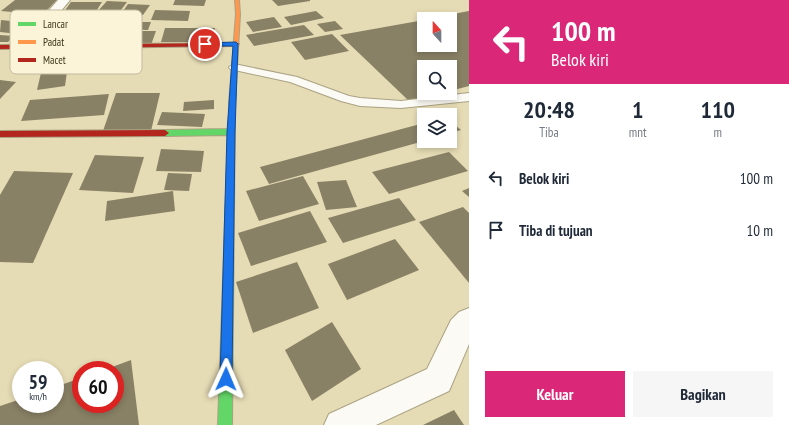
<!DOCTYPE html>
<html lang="id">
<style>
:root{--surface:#fff;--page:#f6f6f7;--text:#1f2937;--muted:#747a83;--accent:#db2777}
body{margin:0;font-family:"PT Sans Narrow",sans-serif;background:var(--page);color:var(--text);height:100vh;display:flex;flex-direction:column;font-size:15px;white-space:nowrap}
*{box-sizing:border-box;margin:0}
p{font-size:13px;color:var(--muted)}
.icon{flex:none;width:22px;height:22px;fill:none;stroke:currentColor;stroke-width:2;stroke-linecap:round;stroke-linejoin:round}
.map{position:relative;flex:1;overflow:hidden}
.drawer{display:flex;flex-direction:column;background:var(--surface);width:320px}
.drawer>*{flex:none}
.top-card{background:#db2777;color:#fff;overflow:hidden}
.needle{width:26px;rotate:339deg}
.controls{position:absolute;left:417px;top:12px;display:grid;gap:8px}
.controls a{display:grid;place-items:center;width:40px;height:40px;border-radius:0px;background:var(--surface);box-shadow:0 2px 6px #0003;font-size:20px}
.speed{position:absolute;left:12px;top:361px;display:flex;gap:8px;font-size:20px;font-weight:700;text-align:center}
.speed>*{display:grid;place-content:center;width:52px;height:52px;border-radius:50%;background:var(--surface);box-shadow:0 2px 6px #0003;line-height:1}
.speed small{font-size:10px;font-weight:400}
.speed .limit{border:6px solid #d22;background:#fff;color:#111}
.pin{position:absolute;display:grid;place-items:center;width:34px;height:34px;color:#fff;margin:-17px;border:2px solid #fff;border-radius:50%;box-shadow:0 1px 4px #0007}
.me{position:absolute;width:44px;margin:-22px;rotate:1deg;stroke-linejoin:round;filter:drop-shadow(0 0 3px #0008)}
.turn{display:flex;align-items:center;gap:14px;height:84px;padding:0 16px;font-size:18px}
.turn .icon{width:52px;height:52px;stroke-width:2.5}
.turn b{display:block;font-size:28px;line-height:34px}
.eta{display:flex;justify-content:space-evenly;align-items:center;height:68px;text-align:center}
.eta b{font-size:24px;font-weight:700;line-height:28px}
.action{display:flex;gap:8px;margin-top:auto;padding:8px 16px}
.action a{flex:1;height:46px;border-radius:0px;background:var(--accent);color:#fff;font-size:16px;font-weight:700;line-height:46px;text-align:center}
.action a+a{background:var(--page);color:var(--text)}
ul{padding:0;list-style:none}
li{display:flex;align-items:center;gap:12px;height:52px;padding:0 16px}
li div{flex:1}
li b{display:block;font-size:15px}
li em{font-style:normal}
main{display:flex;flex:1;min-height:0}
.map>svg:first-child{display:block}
</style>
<main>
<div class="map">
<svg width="469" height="425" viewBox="0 0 469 425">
<rect width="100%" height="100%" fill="#e5dbb4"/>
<!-- building -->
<g fill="#898165">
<polygon points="15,0 57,0 38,19 18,18 24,13 1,11"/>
<polygon points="175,0 206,0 204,6 173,5"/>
<polygon points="272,0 310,0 310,1 278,6"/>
<polygon points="107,1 127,2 118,14 97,12"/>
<polygon points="71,2 102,2 95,13 63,13"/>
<polygon points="128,4 150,5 143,15 121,14"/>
<polygon points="155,10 190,11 188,21 151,20"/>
<polygon points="316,11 324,18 291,25 284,17"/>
<polygon points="469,11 469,86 450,91 450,67 424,67 424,93 439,94 409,101 340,35 424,20 424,45 450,45 450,19 432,18"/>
<polygon points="274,17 282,27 253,32 246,22"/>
<polygon points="1,20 39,24 27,35 0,32"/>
<polygon points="335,21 343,29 325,32 317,24"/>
<polygon points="114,22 151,22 148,30 110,29"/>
<polygon points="304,25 314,35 254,46 246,35"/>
<polygon points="165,28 215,28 213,42 161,42"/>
<polygon points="112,31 156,31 151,45 105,44"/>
<polygon points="332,34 349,51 305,60 291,42"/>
<polygon points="0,35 14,36 8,42 0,42"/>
<polygon points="69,57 65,86 37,90 44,60"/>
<polygon points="0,80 16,82 0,99"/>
<polygon points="116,93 160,93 151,131 103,131"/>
<polygon points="109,94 104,115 21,121 30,100"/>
<polygon points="214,100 214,109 183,111 184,102"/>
<polygon points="162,112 205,114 202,127 157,125"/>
<polygon points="450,121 461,130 450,133"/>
<polygon points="424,123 424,141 269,184 260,167"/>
<polygon points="161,149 204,151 201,172 156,171"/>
<polygon points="449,152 468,171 389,194 372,172"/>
<polygon points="95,155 144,157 133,193 79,190"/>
<polygon points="14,171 73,173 33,263 0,262 0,195"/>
<polygon points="168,173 192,174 189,191 164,190"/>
<polygon points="303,176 319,204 259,221 246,191"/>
<polygon points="346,180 357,207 326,210 317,182"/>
<polygon points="469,188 469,197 462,191"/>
<polygon points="173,191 175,211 105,221 107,201"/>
<polygon points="399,198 416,220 343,243 328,218"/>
<polygon points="463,207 469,213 469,283 419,222"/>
<polygon points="310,211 327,242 251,266 238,233"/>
<polygon points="395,239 419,270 347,300 328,264"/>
<polygon points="297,262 319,308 253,333 236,282"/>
<polygon points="332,322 361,369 312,401 285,350"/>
<polygon points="131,360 139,425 0,425 0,406 21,399 21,404 55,404 55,387 81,378 81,404 115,404 115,370 104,370"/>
<polygon points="454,410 464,425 423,425"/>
</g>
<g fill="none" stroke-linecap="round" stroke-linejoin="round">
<!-- lane casing -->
<g stroke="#aaa283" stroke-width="2">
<polygon id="lane" points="234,64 297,77 349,96 360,98 401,101 469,93 469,101 401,108 360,106 341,101 290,82 230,69 229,67"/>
</g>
<!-- street casing -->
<g stroke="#aaa283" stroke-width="2">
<g id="street">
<polygon points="58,0 70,0 28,51 23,52 18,51 16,48 18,45"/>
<polygon points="469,308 469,344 449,391 376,425 324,425 329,414 427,369 451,320 459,312"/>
</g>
</g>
<!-- fast casing -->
<g stroke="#aaa283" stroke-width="2">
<polygon id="fast" points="230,102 232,102 235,104 232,425 218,425 228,135 165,136 161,133 165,130 228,129"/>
</g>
<!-- slow casing -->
<g stroke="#aaa283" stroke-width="2">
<polygon id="slow" points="235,0 239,0 240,14 235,104 232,106 229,104 236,14"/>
</g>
<!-- jam casing -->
<g stroke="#aaa283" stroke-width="2">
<g id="jam">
<polygon points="238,43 239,44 236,46 0,49 0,45"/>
<polygon points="165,130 169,133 165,136 0,137 0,131"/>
</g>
</g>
<!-- lane -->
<use href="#lane" fill="#fbfaf4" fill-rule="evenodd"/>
<!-- street -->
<use href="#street" fill="#fbfaf4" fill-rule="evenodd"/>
<!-- fast -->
<use href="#fast" fill="#63d668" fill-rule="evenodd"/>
<!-- slow -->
<use href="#slow" fill="#ff974d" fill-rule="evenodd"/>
<!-- jam -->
<use href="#jam" fill="#b3261e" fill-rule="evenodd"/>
</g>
<!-- route -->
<polygon fill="#1a73e8" stroke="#114b97" points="236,42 238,44 235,132 232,379 231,383 226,385 222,383 220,379 227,132 233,46 205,46 202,44 205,43"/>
<!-- legend -->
<rect x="10" y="10" width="132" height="64" rx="6" fill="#fcf4d9" stroke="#c3bb9f" stroke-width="1"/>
<rect x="18" y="22" width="18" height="4" fill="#63d668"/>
<rect x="18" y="40" width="18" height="4" fill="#ff974d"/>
<rect x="18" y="58" width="18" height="4" fill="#b3261e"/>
<g font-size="11" fill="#3d3618">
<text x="43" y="28">Lancar</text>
<text x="43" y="46">Padat</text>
<text x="43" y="64">Macet</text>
</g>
</svg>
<div class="controls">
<a><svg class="needle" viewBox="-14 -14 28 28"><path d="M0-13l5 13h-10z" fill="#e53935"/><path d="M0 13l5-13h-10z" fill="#747a83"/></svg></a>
<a><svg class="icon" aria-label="search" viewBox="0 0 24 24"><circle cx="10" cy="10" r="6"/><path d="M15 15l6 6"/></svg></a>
<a><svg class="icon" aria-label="layers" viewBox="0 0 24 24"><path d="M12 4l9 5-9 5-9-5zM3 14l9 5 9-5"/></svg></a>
</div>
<div class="speed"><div>59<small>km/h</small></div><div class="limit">60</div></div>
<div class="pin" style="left:205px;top:44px;background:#d93025"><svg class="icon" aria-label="arrive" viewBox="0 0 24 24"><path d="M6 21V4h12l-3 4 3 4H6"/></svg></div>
<svg class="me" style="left:226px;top:379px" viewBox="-20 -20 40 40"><path d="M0-17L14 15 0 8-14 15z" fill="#1a73e8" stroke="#fff" stroke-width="4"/></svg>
</div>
<section class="drawer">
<div class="top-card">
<div class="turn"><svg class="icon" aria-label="left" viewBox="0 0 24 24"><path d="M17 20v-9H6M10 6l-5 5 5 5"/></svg><div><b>100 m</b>Belok kiri</div></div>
</div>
<div class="eta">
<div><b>20:48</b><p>Tiba</p></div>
<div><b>1</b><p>mnt</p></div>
<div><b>110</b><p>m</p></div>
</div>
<ul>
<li><svg class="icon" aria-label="left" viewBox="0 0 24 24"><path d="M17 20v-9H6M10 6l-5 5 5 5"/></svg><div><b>Belok kiri</b></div><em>100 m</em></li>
<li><svg class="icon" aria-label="arrive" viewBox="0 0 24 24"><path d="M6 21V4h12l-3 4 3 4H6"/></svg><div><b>Tiba di tujuan</b></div><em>10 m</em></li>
</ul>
<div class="action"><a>Keluar</a><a>Bagikan</a></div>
</section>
</main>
